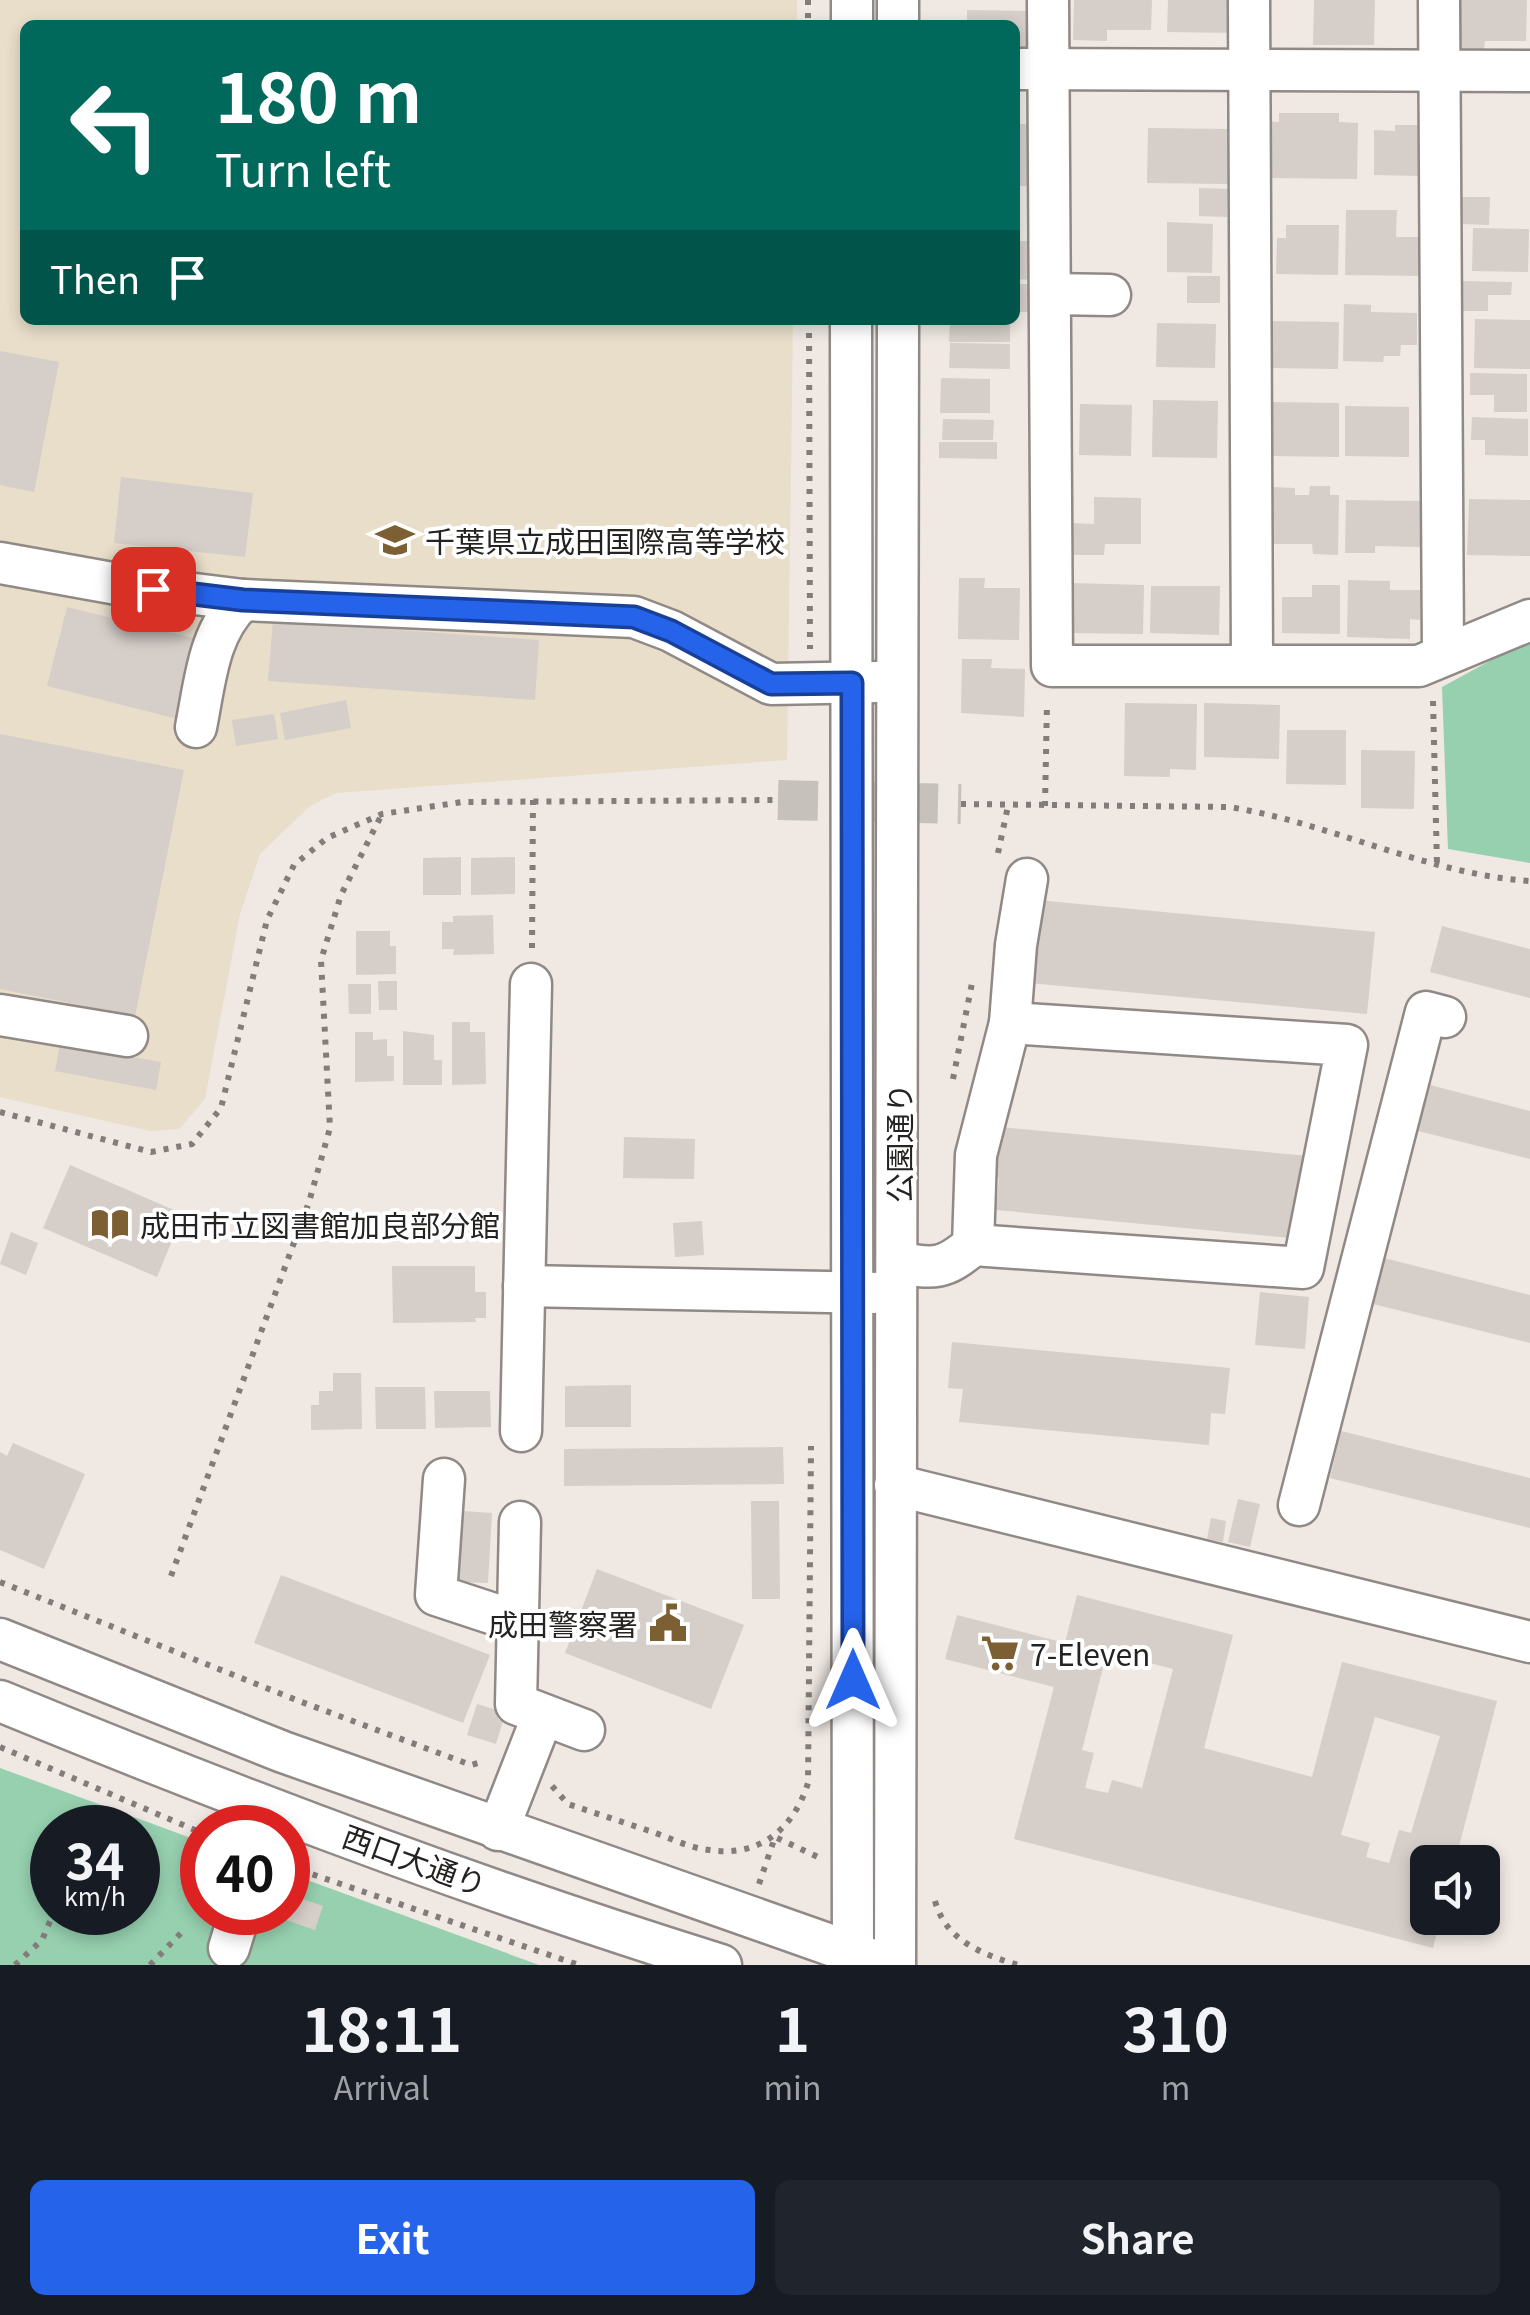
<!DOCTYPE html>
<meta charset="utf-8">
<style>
:root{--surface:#171b24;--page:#20242c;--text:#f1f3f6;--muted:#9ea1a6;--accent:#2563eb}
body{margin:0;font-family:Georgia,"Noto Sans JP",serif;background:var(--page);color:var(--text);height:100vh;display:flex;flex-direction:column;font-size:38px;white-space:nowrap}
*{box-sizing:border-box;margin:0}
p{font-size:32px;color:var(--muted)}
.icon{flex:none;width:55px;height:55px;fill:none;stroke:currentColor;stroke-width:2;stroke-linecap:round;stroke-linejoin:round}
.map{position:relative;height:1965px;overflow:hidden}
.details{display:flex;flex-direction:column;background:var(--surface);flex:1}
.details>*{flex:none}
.top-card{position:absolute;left:20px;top:20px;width:1000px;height:305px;border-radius:15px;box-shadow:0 5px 15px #0003;background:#00695c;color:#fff;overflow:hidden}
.tools{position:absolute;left:1410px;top:1845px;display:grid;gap:20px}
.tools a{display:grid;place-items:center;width:90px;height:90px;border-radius:15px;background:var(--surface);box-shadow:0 5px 15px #0003;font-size:50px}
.speed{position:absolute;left:30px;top:1805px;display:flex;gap:20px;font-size:50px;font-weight:700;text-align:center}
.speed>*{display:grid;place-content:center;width:130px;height:130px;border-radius:50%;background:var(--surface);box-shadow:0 5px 15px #0003;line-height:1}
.speed small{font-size:25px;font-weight:400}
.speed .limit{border:15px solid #d22;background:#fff;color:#111}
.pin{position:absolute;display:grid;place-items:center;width:85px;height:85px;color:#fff;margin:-42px;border-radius:20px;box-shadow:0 5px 15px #0006}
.me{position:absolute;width:110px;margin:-55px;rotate:0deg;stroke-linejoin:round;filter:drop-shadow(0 0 8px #0008)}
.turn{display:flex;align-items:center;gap:35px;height:210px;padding:0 30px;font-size:45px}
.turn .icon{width:130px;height:130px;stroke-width:2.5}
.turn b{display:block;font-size:70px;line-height:85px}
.then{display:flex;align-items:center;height:95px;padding:0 30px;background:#0003;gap:20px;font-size:38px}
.eta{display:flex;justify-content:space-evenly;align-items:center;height:170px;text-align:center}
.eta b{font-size:60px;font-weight:700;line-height:70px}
.cta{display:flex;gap:20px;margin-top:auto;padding:20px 30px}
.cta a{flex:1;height:115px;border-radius:15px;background:var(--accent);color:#fff;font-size:40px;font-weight:700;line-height:115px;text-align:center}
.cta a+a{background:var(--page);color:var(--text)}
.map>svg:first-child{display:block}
</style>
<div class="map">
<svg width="1530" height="1965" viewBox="0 0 1530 1965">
<rect width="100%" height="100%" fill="#efe8e3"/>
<!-- education -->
<polygon fill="#e9deca" points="0,0 797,0 797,25 25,25 25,320 793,320 787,760 336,793 310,806 260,854 240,914 205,1099 179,1129 150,1131 0,1097"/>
<!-- green -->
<g fill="#96d0af" fill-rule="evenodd">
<polygon points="1530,639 1530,863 1448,849 1442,687"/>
<path d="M 0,1768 L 202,1842 L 202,1912 L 288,1912 L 288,1873 L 539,1965 L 0,1965 ZM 52,1828 L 138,1828 L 138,1912 L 52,1912 Z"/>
</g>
<!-- building -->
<g fill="#d5cec9" fill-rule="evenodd">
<polygon points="1074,0 1152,0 1151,30 1107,30 1107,41 1073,40"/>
<polygon points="1168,0 1237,0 1237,33 1167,32"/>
<polygon points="1314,0 1375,0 1374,45 1313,45"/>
<polygon points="1459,0 1527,0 1526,41 1485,41 1484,49 1459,49"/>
<polygon points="967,10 1027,11 1026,54 1015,54 1015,25 967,25"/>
<polygon points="1279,113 1339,113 1339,122 1358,123 1357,179 1261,178 1262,121 1279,122"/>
<polygon points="1015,124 1028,124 1027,186 1015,186"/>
<polygon points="1395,125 1422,125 1421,176 1374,175 1374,130 1395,131"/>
<polygon points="1148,128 1228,129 1228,184 1147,183"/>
<polygon points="1199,188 1228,189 1227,217 1199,216"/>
<polygon points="1460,197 1490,197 1489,225 1460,224"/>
<polygon points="1346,210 1397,210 1396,237 1422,237 1421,276 1345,275"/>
<polygon points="1167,222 1213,224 1212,273 1167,272"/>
<polygon points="1286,225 1339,225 1338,275 1276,274 1277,238 1286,238"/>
<polygon points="1473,228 1529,229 1528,272 1472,271"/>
<polygon points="1015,241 1034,241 1033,280 1015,279"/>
<rect x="1187" y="276" width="33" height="27"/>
<polygon points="1460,281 1512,282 1511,295 1488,295 1488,311 1459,311"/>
<rect x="1015" y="284" width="17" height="28"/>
<polygon points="1344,304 1371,305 1371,312 1417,313 1417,345 1401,345 1400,356 1384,356 1383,362 1343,361"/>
<polygon points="1475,319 1530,320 1530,369 1474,368"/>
<polygon points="950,320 1010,320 1010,342 949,342"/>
<polygon points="1269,321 1339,322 1338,369 1268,368"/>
<polygon points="1157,323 1216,324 1215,368 1156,367"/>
<polygon points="950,343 1010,344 1010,369 949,368"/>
<polygon points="0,351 59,362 34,492 0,485"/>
<polygon points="1470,373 1527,374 1527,412 1494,412 1494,395 1470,395"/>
<polygon points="941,378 990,379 990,413 940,413"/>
<polygon points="1153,400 1218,401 1217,458 1152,457"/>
<polygon points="1269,402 1339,403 1339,457 1268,456"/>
<polygon points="1080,404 1132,405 1131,456 1079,455"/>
<polygon points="1345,406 1409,407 1409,457 1345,456"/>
<polygon points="1472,417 1528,419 1528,456 1485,455 1485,440 1471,440"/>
<polygon points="943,419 994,420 993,440 942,440"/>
<polygon points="939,442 997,442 997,459 939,458"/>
<polygon points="121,477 253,493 245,557 114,543"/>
<polygon points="1310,486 1330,486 1330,495 1339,495 1338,555 1313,554 1312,544 1270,544 1270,487 1295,488 1295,495 1309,495"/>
<polygon points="1094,497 1141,498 1141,544 1105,544 1104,555 1071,555 1071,523 1094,524"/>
<polygon points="1469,499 1530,500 1530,556 1467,555"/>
<polygon points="1346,500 1422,501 1421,547 1375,546 1375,553 1345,553"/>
<polygon points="959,578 985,578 984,588 1020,588 1019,640 958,639"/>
<polygon points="1348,580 1390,581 1390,590 1421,590 1420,620 1410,619 1410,639 1347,637"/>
<polygon points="1071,583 1144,585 1143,634 1071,633"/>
<polygon points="1312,585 1340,585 1340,634 1282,633 1282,597 1312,597"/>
<polygon points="1151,586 1220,586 1219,635 1150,633"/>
<polygon points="67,607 202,640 182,720 47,686"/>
<polygon points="273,621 539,640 535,700 268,681"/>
<polygon points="962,659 992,659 991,668 1025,669 1024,717 961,713"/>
<polygon points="346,700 351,728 285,740 280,713"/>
<polygon points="1125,703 1197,704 1196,770 1170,769 1170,777 1124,776"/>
<polygon points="1204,703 1280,705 1279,759 1204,757"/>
<polygon points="274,714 278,739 236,746 232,720"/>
<polygon points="1287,730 1346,730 1346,785 1286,784"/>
<polygon points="0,734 184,770 135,1016 0,989"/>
<polygon points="1361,750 1415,751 1414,809 1361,808"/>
<polygon points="461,857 461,895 423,895 423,858"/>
<polygon points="515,857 515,894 471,895 471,858"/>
<polygon points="1037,900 1375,932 1367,1014 1029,983"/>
<polygon points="493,915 494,954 453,955 454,949 442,949 442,922 453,922 453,916"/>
<polygon points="1442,926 1530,949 1530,998 1430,972"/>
<polygon points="356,931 390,931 390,946 396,946 396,974 356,975"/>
<polygon points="378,981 397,981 397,1010 379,1010"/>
<polygon points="348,984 371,984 371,1014 349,1014"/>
<polygon points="452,1022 470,1022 470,1032 485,1032 486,1084 452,1085"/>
<polygon points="403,1031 434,1035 434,1060 442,1060 442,1085 403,1085"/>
<polygon points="355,1032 373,1032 373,1040 387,1039 387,1056 394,1056 394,1081 355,1082"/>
<polygon points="60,1044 161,1062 156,1090 55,1071"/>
<polygon points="1430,1085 1530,1111 1530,1159 1418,1131"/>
<polygon points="990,1126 1308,1156 1301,1239 996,1210 999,1178 985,1177"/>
<polygon points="624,1137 695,1139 694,1179 623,1178"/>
<polygon points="70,1165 183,1214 157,1277 43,1228"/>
<polygon points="702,1221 704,1255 675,1257 673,1223"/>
<polygon points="11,1232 38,1243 26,1275 0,1264"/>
<polygon points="1384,1258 1530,1295 1530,1343 1373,1304"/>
<polygon points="392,1266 475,1266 475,1292 486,1292 486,1318 475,1318 476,1322 393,1323"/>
<polygon points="1260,1292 1309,1297 1305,1349 1255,1345"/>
<polygon points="952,1342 1230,1368 1225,1414 1211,1413 1209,1445 959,1422 963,1389 948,1388"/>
<polygon points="333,1373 361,1373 362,1429 311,1430 311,1405 319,1405 319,1391 333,1391"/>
<polygon points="631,1385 631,1427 565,1427 565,1386"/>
<polygon points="375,1387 425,1387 426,1429 376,1429"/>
<polygon points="434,1391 490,1391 491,1427 435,1428"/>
<polygon points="1341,1431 1530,1478 1530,1528 1330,1478"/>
<polygon points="13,1443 85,1474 44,1569 0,1550 0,1452 7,1456"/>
<polygon points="783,1447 784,1484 564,1486 564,1449"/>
<polygon points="1238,1499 1260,1504 1250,1547 1228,1542"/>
<polygon points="751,1501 779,1501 780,1599 752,1599"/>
<polygon points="463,1511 492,1513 488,1583 459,1582"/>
<polygon points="1211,1518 1226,1521 1223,1542 1207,1539"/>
<polygon points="597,1569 744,1625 711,1709 565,1653"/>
<polygon points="281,1575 490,1655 463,1723 254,1643"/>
<path d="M 1077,1595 L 1233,1635 L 1204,1748 L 1312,1777 L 1342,1662 L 1497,1701 L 1455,1862 L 1428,1862 L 1428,1918 L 1441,1918 L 1433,1948 L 1014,1839 L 1054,1687 L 945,1659 L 957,1615 L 1065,1643 ZM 1107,1652 L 1173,1669 L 1142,1788 L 1112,1780 L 1108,1793 L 1085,1788 L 1094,1753 L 1082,1750 ZM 1375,1717 L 1440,1736 L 1411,1833 L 1399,1830 L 1389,1863 L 1366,1857 L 1370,1843 L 1341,1835 Z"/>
<polygon points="477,1704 500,1711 498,1719 503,1721 496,1744 467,1735"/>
<polygon points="288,1894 323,1906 315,1930 277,1917 279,1912 288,1912"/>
</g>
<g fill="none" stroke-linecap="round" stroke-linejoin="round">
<!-- minor-tunnel -->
<polyline stroke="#c7c1bc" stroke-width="40" stroke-dasharray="40 20" stroke-linecap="butt" points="778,800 961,804"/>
<!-- minor casing -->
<g stroke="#908985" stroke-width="45">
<g id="minor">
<polyline points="852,0 852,25"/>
<polyline points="1048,0 1052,666 1419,666 1530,620"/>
<polyline points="1249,0 1252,664"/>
<polyline points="1439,0 1443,654"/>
<polyline points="898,25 898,0"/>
<polyline points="1015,69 1530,71"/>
<polyline points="1050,294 1110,295"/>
<polyline points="851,320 853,1965"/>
<polyline points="0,563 123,585 243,600 634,617 671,631 771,684 877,682"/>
<path d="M 196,727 C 205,683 208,631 243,600"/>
<polyline points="0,1015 127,1036"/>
<polyline points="973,1245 1303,1268 1347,1045 1010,1023"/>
<path d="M 898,1263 C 935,1269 944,1270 973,1245 L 976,1155 L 1010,1023 L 1016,945 L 1027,879"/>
<polyline points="524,1286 880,1293"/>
<polyline points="521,1431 531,984"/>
<polyline points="444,1479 436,1595 518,1622"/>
<polyline points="895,1485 1530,1642"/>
<polyline points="1299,1505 1426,1012 1445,1017"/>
<polyline points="520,1522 516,1704 584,1730"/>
<polyline points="0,1639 283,1752 873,1960"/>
<path d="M 0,1701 C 236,1798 478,1890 721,1965"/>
<polyline points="498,1830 543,1715"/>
<polyline points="229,1948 240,1912"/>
<polyline points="895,1965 898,320"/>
</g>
</g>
<!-- path -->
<g stroke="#827d7a" stroke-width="6" stroke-dasharray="5 8" stroke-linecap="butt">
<polyline points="808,0 808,25"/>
<polyline points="809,320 810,649"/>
<polyline points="1433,701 1437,865"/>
<path d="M 961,804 L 1229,807 C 1331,823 1426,874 1530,881"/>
<polyline points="1045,806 1047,702"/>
<polyline points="998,853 1008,806"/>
<polyline points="532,948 533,799"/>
<polyline points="953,1079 972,983"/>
<polyline points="0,1112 151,1152 192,1144 221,1108 267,920 294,865 327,838 382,814 462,802 778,800"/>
<polyline points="171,1576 309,1202 330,1128 321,960 341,895 382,814"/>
<polyline points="0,1582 299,1701 471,1765 485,1761"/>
<polyline points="0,1747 202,1833"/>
<path d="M 552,1786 L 568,1804 C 595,1813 622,1822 650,1831 C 668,1837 689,1848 709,1850 C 760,1858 794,1828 808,1783 L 811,1446"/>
<polyline points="288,1866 579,1965"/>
<polyline points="759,1884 775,1837 818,1857"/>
<path d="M 935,1901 C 946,1941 982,1954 1018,1965"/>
<polyline points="15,1965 42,1940 54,1912"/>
<polyline points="150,1965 182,1932"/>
</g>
<!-- minor -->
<use href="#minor" stroke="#fff" stroke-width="40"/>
</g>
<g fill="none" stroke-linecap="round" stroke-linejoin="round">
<!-- route casing -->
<g stroke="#184099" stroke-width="25">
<polyline id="route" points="153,589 243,600 634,617 671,631 771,684 852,683 853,1680"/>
</g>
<!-- route -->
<use href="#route" stroke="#2563eb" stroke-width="18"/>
</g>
<!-- icons -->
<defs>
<g id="school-bare" transform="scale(3)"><path d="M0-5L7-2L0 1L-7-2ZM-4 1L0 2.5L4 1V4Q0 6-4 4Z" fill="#7c5f32" stroke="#fff" stroke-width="2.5" paint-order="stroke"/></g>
<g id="library-bare" transform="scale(3)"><path d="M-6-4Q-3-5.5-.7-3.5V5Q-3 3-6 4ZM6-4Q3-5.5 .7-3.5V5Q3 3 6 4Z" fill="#7c5f32" stroke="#fff" stroke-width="2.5" paint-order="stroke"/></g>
<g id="civic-bare" transform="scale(3)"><path d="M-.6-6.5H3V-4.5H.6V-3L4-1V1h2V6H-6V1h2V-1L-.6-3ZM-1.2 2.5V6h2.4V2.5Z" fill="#7c5f32" stroke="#fff" stroke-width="2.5" paint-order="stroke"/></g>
<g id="supermarket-bare" transform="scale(3)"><path d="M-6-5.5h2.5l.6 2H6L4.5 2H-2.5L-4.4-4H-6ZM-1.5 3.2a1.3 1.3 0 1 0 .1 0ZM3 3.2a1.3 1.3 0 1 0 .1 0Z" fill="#7c5f32" stroke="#fff" stroke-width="2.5" paint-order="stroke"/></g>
</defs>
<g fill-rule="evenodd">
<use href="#school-bare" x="395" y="540"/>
<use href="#library-bare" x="110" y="1224"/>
<use href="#civic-bare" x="668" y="1623"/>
<use href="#supermarket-bare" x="1000" y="1653"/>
</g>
<g text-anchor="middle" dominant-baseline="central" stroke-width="8" stroke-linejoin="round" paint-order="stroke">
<!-- poi labels -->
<g font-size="30" fill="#252321" stroke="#fff" text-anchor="start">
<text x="425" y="540">千葉県立成田国際高等学校</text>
<text x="140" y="1224">成田市立図書館加良部分館</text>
<text x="638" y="1623" text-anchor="end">成田警察署</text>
<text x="1030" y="1653">7-Eleven</text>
</g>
<!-- street labels -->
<g font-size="30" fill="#252321" stroke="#fff">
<text transform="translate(898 1143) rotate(-90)">公園通り</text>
<text transform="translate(415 1859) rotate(20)">西口大通り</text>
</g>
</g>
</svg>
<div class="tools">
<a><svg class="icon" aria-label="sound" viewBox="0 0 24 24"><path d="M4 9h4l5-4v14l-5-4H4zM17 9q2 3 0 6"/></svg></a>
</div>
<div class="speed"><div>34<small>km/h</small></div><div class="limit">40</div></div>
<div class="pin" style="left:153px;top:589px;background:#d93025"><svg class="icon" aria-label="arrive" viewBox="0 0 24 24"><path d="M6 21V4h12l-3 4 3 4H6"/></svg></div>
<svg class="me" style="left:853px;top:1680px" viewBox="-20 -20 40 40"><path d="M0-17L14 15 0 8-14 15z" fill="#2563eb" stroke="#fff" stroke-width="4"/></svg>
<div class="top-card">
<div class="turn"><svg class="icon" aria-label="left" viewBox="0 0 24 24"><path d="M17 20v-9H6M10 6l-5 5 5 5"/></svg><div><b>180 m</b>Turn left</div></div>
<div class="then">Then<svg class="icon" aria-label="arrive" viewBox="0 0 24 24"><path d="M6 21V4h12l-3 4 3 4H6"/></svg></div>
</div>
</div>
<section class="details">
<div class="eta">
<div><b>18:11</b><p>Arrival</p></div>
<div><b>1</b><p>min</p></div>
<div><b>310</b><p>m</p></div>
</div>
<div class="cta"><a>Exit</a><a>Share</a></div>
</section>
